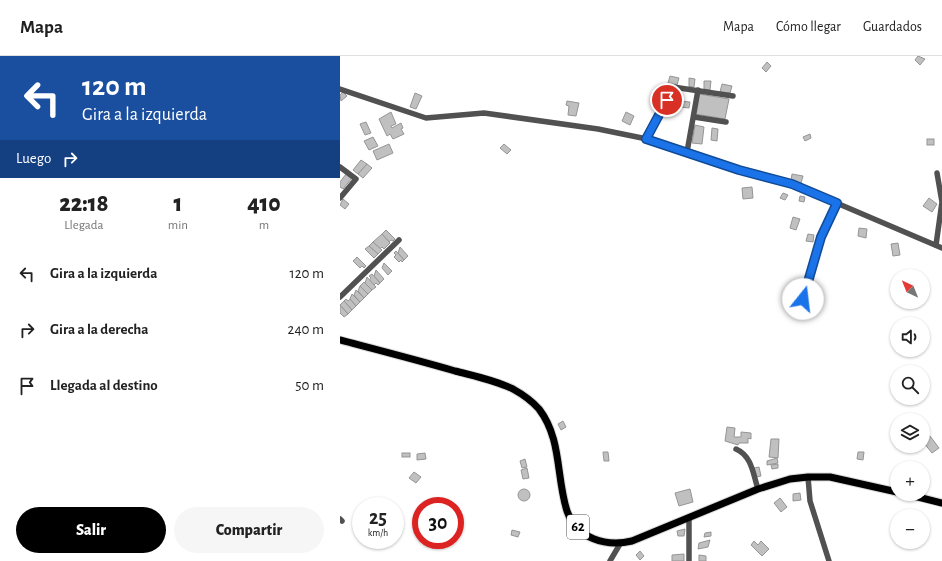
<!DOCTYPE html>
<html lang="es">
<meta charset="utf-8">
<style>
:root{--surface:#fff;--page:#f6f6f6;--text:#222;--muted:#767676;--line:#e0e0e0;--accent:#000}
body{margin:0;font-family:"Alegreya Sans",sans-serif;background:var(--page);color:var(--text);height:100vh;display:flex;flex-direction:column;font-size:15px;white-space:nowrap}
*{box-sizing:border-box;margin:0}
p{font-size:13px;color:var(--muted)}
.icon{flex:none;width:22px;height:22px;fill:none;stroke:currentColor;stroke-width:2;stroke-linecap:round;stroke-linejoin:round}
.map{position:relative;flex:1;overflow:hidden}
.side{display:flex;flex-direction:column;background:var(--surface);width:340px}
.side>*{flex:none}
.top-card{background:#1a4fa0;color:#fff;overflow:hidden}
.needle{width:26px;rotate:317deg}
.controls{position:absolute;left:550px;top:213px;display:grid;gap:8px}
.controls a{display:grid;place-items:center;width:40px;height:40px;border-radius:50%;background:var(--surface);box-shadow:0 1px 3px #0004;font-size:20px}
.speed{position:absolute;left:12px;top:441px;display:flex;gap:8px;font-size:20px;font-weight:700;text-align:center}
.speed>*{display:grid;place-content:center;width:52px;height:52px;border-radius:50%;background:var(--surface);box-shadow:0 1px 3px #0004;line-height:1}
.speed small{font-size:10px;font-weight:400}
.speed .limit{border:6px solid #d22;background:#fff;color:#111}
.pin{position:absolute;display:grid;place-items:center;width:34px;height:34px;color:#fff;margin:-17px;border:2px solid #fff;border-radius:50%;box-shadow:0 1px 4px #0007}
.me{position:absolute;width:44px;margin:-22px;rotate:16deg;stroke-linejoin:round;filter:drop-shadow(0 0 3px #0008)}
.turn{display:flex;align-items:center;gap:14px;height:84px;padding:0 16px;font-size:18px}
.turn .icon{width:52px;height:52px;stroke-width:2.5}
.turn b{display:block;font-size:28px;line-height:34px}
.then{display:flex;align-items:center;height:38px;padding:0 16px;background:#0003;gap:8px;font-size:15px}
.eta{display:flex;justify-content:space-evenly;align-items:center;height:68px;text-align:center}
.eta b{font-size:24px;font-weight:800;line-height:28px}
.primary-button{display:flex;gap:8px;margin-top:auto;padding:8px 16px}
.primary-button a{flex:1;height:46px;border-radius:24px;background:var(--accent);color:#fff;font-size:16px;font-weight:800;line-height:46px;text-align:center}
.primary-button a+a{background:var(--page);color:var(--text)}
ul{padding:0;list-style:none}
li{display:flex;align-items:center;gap:12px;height:56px;padding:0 16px}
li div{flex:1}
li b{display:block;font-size:15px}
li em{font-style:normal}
header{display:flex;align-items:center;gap:24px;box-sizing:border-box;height:56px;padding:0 20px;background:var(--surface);border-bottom:1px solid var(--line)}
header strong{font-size:19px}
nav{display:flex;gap:22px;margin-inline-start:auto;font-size:14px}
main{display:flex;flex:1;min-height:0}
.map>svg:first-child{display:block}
</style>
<header>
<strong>Mapa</strong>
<nav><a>Mapa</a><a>Cómo llegar</a><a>Guardados</a></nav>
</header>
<main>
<section class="side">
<div class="top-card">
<div class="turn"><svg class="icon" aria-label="left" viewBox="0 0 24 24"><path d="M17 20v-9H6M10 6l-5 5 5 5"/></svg><div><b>120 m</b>Gira a la izquierda</div></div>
<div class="then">Luego<svg class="icon" aria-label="right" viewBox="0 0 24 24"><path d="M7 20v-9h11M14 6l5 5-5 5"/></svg></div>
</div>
<div class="eta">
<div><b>22:18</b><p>Llegada</p></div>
<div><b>1</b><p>min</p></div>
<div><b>410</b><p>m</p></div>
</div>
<ul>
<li><svg class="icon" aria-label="left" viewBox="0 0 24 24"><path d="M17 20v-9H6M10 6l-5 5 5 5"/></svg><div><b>Gira a la izquierda</b></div><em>120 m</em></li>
<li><svg class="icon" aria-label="right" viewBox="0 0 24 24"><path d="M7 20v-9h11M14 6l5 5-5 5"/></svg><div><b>Gira a la derecha</b></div><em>240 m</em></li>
<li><svg class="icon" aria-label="arrive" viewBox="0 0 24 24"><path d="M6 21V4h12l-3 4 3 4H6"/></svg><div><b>Llegada al destino</b></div><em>50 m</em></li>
</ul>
<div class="primary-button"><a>Salir</a><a>Compartir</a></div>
</section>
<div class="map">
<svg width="602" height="505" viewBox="0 0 602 505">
<rect width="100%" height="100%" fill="#fff"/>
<!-- building -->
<g fill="#c0c0c0" stroke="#959595">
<polygon points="578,0 585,3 580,9 575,4"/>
<polygon points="427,6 431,10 426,16 422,12"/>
<polygon points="330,20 339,22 337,29 328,27"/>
<polygon points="349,22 355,23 354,31 349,31"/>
<polygon points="364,25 371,25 370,34 364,33"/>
<polygon points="382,28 392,30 390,37 380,36"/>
<polygon points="3,36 7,40 1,45 0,39"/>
<polygon points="75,37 82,40 76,53 70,51"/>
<polygon points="359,38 389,43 385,63 355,58"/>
<polygon points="227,45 239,47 236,60 228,59 229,50 226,49"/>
<polygon points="339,45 350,46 349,52 339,51"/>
<polygon points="51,56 56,68 51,70 52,72 61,67 63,72 61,73 64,78 53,83 50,78 47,80 39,63"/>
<polygon points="286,56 294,60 290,69 282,65"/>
<polygon points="26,66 31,77 25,79 20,68"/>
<polygon points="355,69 364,71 362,88 352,87"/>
<polygon points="372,72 378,73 377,85 371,84"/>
<polygon points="470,78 471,82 465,85 463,81"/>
<polygon points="33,81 38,90 29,94 24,85"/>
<rect x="587" y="83" width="7" height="6"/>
<polygon points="49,88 53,97 37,104 33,95"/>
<polygon points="164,88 171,94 167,98 160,92"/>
<polygon points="21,104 27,108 18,118 13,114"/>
<polygon points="27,108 32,112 23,122 18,118"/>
<polygon points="6,118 12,122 3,133 0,131 0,126"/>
<polygon points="452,118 463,120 461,127 451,125"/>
<polygon points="412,131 413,142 403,143 402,132"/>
<polygon points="443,137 448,139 445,144 440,142"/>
<polygon points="460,140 465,141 464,146 459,145"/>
<polygon points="589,142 597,148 592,156 583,150"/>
<polygon points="3,143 9,148 5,153 0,149"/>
<polygon points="453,161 460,163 456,174 450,172"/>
<polygon points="519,172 527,173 526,182 518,180"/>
<polygon points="46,174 55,183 53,185 51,184 49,186 42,178"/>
<polygon points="42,178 50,187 44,193 42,191 40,193 33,186"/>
<polygon points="468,178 474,179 473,186 466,185"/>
<polygon points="33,186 42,194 38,198 29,190"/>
<polygon points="558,187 560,199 553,200 551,188"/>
<polygon points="29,190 38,198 34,202 25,193"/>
<polygon points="60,191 68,200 64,204 58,197"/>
<polygon points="56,195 64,204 62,206 61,204 59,206 54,201 56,199 54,197"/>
<polygon points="17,201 26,210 24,212 22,210 20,212 13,205"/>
<polygon points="44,207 52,215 48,219 42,212"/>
<polygon points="36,214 44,223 40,227 34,220"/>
<polygon points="32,218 40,227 38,229 36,227 34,229 29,224 31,222 29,220"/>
<polygon points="27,221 36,231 32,234 25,227"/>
<polygon points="24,226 32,234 28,238 20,230"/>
<polygon points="20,230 28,238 24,242 18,235"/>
<polygon points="16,234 24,242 20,246 14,239"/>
<polygon points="12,238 20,246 16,250 10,243"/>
<polygon points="6,243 8,245 10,243 16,250 12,254 4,245"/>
<polygon points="4,245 12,254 8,258 0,249"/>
<polygon points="0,249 8,258 4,261 0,257"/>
<polygon points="223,365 226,371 221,374 218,368"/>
<polygon points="387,371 395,372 394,381 401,381 401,376 411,377 411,383 408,382 408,387 399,387 398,389 385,385"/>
<polygon points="590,380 599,392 592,397 583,386"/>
<polygon points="431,383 439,383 438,402 429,401"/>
<polygon points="263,396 268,396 269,405 264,405"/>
<polygon points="518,396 524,396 523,404 517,403"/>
<rect x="62" y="397" width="8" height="4"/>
<polygon points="85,397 86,403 77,404 77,398"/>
<polygon points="437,402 438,407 427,409 427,405"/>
<polygon points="185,403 187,411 182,412 180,405"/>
<polygon points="438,408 438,412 432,413 431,409"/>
<polygon points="419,411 421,420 416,421 414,412"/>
<polygon points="187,412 189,422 183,423 181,414"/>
<polygon points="74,416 81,421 76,427 69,422"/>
<polygon points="350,433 353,446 339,450 335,437"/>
<circle cx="184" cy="439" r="6"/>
<polygon points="460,437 461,444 453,445 453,438"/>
<polygon points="440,442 447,451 441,456 434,447"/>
<polygon points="345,473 344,480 338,480 337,475"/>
<polygon points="172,474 180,476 178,481 171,479"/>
<polygon points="371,476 371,480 364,481 365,477"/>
<polygon points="370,484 368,491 358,493 359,487"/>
<polygon points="414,485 418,489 421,485 429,493 422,500 411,489"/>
<polygon points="300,495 304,500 300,504 296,499"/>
<polygon points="344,498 344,505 332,505 332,499"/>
<polygon points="359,499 366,500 366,505 359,505"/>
</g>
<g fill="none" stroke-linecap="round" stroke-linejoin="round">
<!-- major casing -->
<g stroke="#dbdbdb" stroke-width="9">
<g id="major">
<path d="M 0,284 C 38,294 77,304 115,315 C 134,320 155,324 173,333 C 182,338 192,345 199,353 C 222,383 216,421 227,455 C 237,483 266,491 292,485 L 418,433 L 450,423 L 468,421 L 490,421 L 557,436"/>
<polyline points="566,438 602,447"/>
</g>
</g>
<!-- minor -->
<g stroke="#515151" stroke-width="5.5">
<polyline points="0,33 86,62 144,57 258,73 307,83 399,114 452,128 602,192"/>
<polyline points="354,61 386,66"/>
<polyline points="307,83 333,31 393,40"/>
<polyline points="347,96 358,34"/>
<polyline points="0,111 16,123 0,142"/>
<polyline points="596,189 602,146 597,117"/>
<polyline points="0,241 59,184"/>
<polyline points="463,243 481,181 497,147"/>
<path d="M 396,393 C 412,400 413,418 418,433"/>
<polyline points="468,421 470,445 489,505"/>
<polyline points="0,463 2,465"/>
<polyline points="270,505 280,488"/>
<polyline points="349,505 349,462"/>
</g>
<!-- major -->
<use href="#major" stroke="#000" stroke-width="7"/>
</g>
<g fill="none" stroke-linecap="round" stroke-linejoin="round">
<!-- route casing -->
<g stroke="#114b97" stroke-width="10">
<polyline id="route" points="327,44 306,83 399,114 452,128 497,147 481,181 463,243"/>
</g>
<!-- route -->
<use href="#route" stroke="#1a73e8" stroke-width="7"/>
</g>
<g text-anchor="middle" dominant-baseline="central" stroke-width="3" stroke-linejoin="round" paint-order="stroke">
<!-- shield labels -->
<rect fill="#fff" stroke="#4c4c4c" stroke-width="1" x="227" y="459" width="22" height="24" rx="3"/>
<g font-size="14" font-weight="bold" fill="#000">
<text x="238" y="471">62</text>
</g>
</g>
</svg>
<div class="controls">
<a><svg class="needle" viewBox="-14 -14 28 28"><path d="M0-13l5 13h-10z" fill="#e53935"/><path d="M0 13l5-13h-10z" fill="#767676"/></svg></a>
<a><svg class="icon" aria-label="sound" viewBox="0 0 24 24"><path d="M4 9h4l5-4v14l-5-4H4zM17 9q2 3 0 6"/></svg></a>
<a><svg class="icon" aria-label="search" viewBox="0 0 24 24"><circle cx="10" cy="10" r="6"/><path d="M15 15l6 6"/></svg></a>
<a><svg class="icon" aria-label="layers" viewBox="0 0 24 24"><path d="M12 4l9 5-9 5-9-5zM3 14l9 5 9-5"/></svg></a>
<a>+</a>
<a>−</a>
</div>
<div class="speed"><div>25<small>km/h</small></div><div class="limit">30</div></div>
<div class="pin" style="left:327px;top:44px;background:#d93025"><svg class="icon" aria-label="arrive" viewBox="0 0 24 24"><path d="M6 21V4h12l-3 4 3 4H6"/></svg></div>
<svg class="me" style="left:463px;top:243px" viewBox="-20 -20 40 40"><circle r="19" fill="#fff"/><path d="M0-13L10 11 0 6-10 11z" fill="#1a73e8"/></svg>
</div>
</main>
